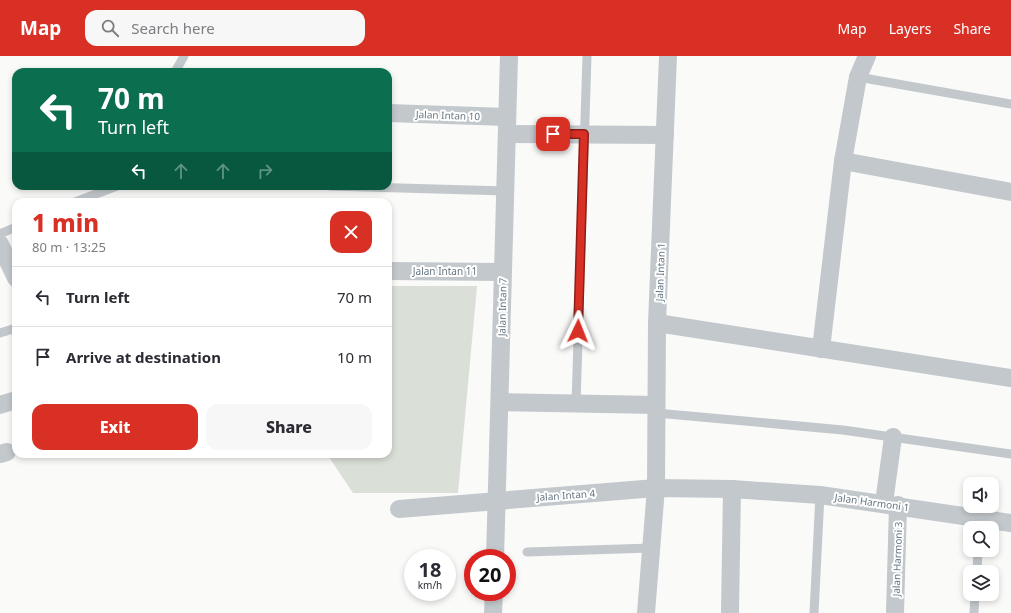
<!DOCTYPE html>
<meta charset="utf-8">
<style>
:root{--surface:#fff;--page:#f7f7f7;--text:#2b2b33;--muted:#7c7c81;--line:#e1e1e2;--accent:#d93025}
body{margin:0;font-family:"Noto Sans",sans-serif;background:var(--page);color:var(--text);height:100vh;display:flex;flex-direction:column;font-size:15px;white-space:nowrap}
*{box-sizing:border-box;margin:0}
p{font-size:13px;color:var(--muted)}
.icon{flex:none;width:22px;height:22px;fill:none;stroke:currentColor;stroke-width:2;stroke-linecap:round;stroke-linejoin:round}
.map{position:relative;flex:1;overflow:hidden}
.sheet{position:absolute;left:12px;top:142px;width:380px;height:260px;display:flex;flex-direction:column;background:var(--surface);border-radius:12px;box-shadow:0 2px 6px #0003}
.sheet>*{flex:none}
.top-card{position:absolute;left:12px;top:12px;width:380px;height:122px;border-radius:12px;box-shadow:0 2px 6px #0003;background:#0b6e4f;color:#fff;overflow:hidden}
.fabs{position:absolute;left:963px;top:421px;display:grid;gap:8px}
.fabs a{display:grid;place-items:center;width:36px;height:36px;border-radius:8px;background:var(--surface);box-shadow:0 2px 6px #0003;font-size:20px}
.speed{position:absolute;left:404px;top:493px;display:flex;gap:8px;font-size:20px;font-weight:700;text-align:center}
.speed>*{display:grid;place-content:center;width:52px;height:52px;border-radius:50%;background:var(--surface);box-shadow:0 2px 6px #0003;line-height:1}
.speed small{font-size:10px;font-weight:400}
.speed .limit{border:6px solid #d22;background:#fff;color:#111}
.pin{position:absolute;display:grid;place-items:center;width:34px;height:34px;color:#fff;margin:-17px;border-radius:8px;box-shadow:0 2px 6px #0006}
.me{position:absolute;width:44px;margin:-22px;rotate:2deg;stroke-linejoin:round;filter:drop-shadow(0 0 3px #0008)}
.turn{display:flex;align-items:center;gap:14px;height:84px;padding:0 20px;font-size:18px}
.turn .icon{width:52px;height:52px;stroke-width:2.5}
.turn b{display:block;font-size:28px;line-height:34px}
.lanes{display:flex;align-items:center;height:38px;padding:0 20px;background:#0003;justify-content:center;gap:20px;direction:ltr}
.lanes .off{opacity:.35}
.round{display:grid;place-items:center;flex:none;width:42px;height:42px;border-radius:12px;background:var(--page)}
.head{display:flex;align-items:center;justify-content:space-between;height:68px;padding:0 20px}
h1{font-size:24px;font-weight:800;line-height:30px;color:var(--accent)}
.cta{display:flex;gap:8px;margin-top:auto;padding:8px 20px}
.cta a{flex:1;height:46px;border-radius:12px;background:var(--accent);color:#fff;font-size:16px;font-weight:800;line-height:46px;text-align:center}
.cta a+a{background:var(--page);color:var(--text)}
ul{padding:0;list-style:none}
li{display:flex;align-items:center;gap:12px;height:60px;padding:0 20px;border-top:1px solid var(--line)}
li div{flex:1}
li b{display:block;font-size:15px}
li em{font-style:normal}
header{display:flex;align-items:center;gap:24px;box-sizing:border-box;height:56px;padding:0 20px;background:var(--accent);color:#fff}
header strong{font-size:19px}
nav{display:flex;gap:22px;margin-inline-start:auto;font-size:14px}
.search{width:280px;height:36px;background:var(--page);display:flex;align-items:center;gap:10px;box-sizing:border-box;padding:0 14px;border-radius:12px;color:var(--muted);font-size:15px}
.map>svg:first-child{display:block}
</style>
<header>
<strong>Map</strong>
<div class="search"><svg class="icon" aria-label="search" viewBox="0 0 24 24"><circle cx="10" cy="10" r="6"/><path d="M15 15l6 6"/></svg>Search here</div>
<nav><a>Map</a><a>Layers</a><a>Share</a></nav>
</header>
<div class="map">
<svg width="1011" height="557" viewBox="0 0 1011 557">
<rect width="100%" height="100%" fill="#fafaf8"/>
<!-- green -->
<polygon fill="#dadfd7" points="388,230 477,230 458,437 353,437 327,398 388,398"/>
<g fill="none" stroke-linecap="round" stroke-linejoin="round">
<!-- lane -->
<g stroke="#c3c8cc" stroke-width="9">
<polyline points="175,16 184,0"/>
<polyline points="858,21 1011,48"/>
<polyline points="330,130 506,135"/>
<polyline points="75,146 117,130"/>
<polyline points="0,178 16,171"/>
<polyline points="0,277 16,272"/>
<polyline points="576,348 587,0"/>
<polyline points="656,357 843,374 1011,398"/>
<polyline points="527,496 651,492"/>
<polyline points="977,516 978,494"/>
<polyline points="814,557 820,439"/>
<polyline points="974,557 975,538"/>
</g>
<!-- street -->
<g stroke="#c3c8cc" stroke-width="18">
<polyline points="388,57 507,61"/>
<polyline points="507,78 665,79"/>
<polyline points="843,105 1011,136"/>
<polyline points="0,188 16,222"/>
<polyline points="388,215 502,216"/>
<polyline points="657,267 1011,322"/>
<polyline points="821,293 843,105 858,21 867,0"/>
<polyline points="500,346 656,349"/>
<polyline points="0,349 16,344"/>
<polyline points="0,398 7,396"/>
<polyline points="884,447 893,381"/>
<polyline points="399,453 656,432 732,433 820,439 1011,467"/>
<polyline points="495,502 509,0"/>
<polyline points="493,557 494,536"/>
<polyline points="646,557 656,432 657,267 668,0"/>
<polyline points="730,557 732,433"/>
<polyline points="895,557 898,449"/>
</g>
</g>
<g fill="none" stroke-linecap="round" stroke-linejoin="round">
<!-- route casing -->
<g stroke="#8d1f18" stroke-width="10">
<polyline id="route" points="553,78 584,78 578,275"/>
</g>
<!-- route -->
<use href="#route" stroke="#d93025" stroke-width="7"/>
</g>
<g text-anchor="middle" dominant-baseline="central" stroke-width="4" stroke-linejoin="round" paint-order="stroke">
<!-- street labels -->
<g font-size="10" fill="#657683" stroke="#fff">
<text transform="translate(448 59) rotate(2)">Jalan Intan 10</text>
<text x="445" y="215">Jalan Intan 11</text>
<text transform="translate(660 216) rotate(-88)">Jalan Intan 1</text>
<text transform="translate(502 251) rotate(-89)">Jalan Intan 7</text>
<text transform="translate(566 439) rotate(-4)">Jalan Intan 4</text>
<text transform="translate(872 446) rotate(8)">Jalan Harmoni 1</text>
<text transform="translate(897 503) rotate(-88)">Jalan Harmoni 3</text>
</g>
</g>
</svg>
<div class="fabs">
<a><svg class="icon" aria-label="sound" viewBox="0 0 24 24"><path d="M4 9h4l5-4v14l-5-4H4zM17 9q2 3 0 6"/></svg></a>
<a><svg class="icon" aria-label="search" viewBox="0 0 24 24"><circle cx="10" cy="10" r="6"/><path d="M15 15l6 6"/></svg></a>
<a><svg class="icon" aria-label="layers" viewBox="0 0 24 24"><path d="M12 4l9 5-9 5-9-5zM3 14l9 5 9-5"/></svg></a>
</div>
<div class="speed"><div>18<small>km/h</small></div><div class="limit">20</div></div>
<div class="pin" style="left:553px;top:78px;background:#d93025"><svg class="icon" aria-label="arrive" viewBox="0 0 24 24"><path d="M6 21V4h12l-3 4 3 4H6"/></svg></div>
<svg class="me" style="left:578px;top:275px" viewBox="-20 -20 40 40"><path d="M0-17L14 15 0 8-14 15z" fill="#d93025" stroke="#fff" stroke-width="4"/></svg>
<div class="top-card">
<div class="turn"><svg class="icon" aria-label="left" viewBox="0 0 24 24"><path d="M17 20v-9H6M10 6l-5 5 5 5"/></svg><div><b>70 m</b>Turn left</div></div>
<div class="lanes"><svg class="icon" aria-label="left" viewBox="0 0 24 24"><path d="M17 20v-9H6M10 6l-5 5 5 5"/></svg><svg class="icon off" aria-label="ahead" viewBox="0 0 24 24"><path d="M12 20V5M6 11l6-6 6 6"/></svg><svg class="icon off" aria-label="ahead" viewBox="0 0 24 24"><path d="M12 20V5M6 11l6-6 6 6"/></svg><svg class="icon off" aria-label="right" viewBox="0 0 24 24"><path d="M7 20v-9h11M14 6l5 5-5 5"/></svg></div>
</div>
<section class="sheet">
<div class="head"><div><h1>1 min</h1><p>80 m · 13:25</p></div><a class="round" style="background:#d93025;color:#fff"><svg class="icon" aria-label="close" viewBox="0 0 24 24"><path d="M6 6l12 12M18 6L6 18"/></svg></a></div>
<ul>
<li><svg class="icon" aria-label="left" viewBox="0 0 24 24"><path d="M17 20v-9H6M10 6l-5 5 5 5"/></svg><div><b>Turn left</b></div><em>70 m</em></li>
<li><svg class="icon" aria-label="arrive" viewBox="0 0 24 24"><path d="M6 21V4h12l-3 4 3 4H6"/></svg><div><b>Arrive at destination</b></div><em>10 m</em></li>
</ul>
<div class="cta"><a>Exit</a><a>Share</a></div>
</section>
</div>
